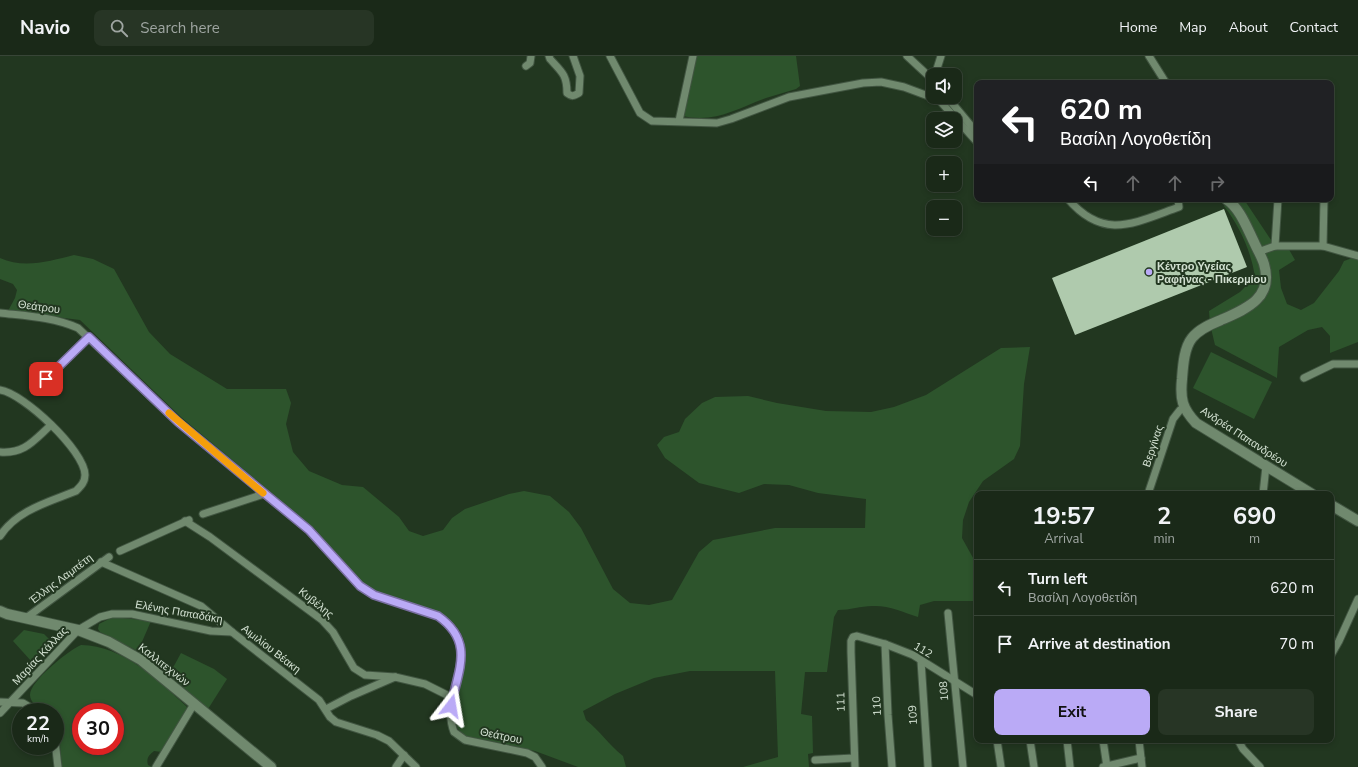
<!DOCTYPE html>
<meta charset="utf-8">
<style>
:root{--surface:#1a2918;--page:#273525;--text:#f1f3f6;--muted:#9fa6a2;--line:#384537;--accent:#baaaf6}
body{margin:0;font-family:"Nunito Sans",sans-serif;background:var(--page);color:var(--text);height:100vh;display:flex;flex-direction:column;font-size:15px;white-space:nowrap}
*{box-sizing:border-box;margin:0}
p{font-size:13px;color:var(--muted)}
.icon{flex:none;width:22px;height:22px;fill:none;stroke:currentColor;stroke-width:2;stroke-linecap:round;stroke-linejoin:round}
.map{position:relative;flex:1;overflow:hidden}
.sheet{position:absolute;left:974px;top:435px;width:360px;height:252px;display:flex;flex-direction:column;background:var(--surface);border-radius:8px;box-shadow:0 2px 6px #0003,0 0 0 1px var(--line)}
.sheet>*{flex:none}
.hud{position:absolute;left:974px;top:24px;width:360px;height:122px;border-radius:8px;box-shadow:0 2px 6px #0003,0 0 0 1px var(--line);background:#202124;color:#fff;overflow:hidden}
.buttons{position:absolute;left:926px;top:12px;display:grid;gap:8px}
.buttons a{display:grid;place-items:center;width:36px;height:36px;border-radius:8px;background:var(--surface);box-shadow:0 2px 6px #0003,0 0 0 1px var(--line);font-size:20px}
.speed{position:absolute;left:12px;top:647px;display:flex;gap:8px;font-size:20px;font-weight:700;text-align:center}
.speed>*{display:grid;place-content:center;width:52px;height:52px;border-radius:50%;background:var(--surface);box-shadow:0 2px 6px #0003,0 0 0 1px var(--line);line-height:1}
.speed small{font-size:10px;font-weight:400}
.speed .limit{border:6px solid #d22;background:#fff;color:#111}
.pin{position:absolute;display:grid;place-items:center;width:34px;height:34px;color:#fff;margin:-17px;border-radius:8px;box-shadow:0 2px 6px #0006}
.me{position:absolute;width:44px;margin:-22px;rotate:14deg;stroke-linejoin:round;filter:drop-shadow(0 0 3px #0008)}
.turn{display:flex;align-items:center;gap:14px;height:84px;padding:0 20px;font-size:18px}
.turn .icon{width:52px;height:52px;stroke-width:2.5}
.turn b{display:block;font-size:28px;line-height:34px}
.lanes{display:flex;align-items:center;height:38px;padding:0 20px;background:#0003;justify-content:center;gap:20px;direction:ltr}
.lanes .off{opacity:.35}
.eta{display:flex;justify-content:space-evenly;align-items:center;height:68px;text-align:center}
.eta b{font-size:24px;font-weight:700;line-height:28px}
.primary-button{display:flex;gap:8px;margin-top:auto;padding:8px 20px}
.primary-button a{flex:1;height:46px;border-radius:8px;background:var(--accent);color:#111;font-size:16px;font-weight:700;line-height:46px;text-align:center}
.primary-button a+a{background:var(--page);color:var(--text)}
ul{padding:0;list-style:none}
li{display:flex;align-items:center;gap:12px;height:56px;padding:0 20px;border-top:1px solid var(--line)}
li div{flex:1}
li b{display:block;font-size:15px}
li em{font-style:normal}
header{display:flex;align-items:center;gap:24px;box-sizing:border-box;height:56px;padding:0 20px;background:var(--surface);border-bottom:1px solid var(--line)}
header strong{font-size:19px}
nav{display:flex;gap:22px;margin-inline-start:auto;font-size:14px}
.search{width:280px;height:36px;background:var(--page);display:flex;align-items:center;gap:10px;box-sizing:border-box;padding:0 14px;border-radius:8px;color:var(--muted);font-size:15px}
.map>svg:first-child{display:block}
</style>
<header>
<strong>Navio</strong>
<div class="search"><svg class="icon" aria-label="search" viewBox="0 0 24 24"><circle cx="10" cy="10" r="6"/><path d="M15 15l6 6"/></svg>Search here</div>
<nav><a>Home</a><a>Map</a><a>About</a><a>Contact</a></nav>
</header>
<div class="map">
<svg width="1358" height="711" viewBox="0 0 1358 711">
<rect width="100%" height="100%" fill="#223720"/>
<!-- green -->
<g fill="#2d542c" fill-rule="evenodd">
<path d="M 695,0 L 796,0 L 800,30 L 796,33 C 786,36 776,39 766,42 C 736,53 716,67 682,60 Z"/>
<path d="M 1230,143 L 1242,143 L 1245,145 L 1275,190 L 1287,190 L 1295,204 L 1279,214 L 1281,232 L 1287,248 L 1301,254 L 1314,247 L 1339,215 L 1344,205 L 1358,200 L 1358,286 L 1330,297 L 1330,280 L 1322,271 L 1308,274 L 1279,291 L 1277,322 L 1215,289 L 1210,268 L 1209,255 L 1240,236 L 1255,221 C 1251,195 1240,171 1224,150 Z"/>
<path d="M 74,199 L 93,203 L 114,213 L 149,276 L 170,298 L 227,333 L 286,333 L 291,347 L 286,368 L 293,396 L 309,415 L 342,429 L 363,431 L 399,461 L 409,475 L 423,480 L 443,474 L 452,462 L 465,453 L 509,438 L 524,435 L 550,440 L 569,456 L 581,472 L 613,533 L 630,547 L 649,549 L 672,544 L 699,496 L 713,484 L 775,472 L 865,472 L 866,443 L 818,437 L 789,429 L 764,428 L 739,437 L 699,427 L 665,402 L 657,389 L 664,381 L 679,376 L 685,363 L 702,347 L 715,341 L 748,340 L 777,347 L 826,355 L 871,356 L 894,351 L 926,339 L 1001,292 L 1030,291 L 1024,328 L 1020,390 L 1014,403 L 983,425 L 969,446 L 963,464 L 962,482 L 977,509 L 977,545 L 934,545 L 920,549 L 918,561 C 903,556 888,549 872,550 C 861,550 850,554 838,554 L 834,561 L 827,616 L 805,616 L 801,658 L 812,660 L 813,697 L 808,698 L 809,711 L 743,711 L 778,701 L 775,615 L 690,615 L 654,622 L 615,638 L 583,655 L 586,664 C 600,675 609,689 623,700 L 626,711 L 578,711 L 535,695 L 466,680 C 458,674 454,669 453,659 C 457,640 466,609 465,590 C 464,576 450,560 437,556 C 418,549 393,545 376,536 C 353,525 332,492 315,473 L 182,362 L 80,264 L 8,255 L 15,242 L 17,234 L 13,228 L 0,223 L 0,202 C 24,213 50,205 74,199 Z"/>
<polygon points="1211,296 1272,326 1254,363 1193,332"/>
<polygon points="111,562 123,562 151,565 138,595 100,576 98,573 99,568"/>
<polygon points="24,574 44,578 49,583 49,588 32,606 13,585"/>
<path d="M 81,589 C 124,590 158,624 187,651 L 183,662 L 162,696 L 154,695 C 149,699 146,702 148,709 L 152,711 L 62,711 L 60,689 L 55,673 L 55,656 L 43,656 C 38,651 30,646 30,639 C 30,625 69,594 81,589 ZM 81,656 L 115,656 L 115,690 L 81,690 Z"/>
<polygon points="181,597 214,613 227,623 208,653 169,619"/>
</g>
<!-- building -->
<polygon fill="#afcaad" points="1224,153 1247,211 1075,279 1052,222"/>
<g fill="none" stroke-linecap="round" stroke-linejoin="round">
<!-- street casing -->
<g stroke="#415541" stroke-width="9">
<g id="street">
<path d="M 549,0 L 550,3 C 562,16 567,19 567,37 C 572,41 574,40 579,37 L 580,20 L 573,0"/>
<polyline points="610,0 640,57 652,65 717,67 731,63 789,41 863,27 881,26 904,31 939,44 977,86"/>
<polyline points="907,0 933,24"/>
<polyline points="1149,0 1166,27"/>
<polyline points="526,10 530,7 531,0"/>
<polyline points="935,19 941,0"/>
<polyline points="947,41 977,77"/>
<polyline points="679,65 693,0"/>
<path d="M 1068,143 C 1104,185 1134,167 1179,151 L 1178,143"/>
<polyline points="1275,190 1278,143"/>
<polyline points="1323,190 1324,143"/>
<polyline points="1258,196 1275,190 1323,190 1358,200"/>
<path d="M 0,257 C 27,260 53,261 78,272 L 178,366 L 309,474 L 360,530 L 374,539 L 438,560 C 488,595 438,634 454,676 L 465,684 L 527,697 L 535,701 L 542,711"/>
<polyline points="1304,322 1333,308 1358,308"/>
<polyline points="46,323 89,281"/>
<path d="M 0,334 C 23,337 85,395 85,419 C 85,426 81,430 76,435 C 49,446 17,454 0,480"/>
<path d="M 0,396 C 25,398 34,384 51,369"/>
<polyline points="1148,438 1173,363 1180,354 1184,352"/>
<polyline points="1263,438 1266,410"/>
<polyline points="203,458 264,438"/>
<polyline points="185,465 210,481 322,564 333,576 354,612 365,619 395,621 425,628 453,642"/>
<polyline points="120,495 189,464"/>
<polyline points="101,506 201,550 232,576 319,644 330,661 336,666 377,679 389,685 416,711"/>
<polyline points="948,557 963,711"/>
<polyline points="26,562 109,501"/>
<polyline points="885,588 888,659 892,711"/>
<polyline points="1331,599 1339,585 1358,543"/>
<polyline points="921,605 928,711"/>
<polyline points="0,646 23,647 38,656"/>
<polyline points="326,653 351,640 395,621"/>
<polyline points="0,657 78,574 100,561 112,558 132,558 211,575 232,576"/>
<polyline points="997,684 1001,711"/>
<polyline points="1030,684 1034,711"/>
<polyline points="1067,684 1070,711"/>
<polyline points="1103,684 1107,711"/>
<polyline points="1139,684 1142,711"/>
<polyline points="1238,684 1243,693 1260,711"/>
<polyline points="55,685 58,711"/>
<polyline points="815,704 854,702"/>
<polyline points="156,711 194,648"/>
<polyline points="396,711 404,699"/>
<polyline points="855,711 851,596 851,585 853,581 857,580 885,588 913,599 977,639"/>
<polyline points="1103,711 1141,702"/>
</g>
</g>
<!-- secondary casing -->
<g stroke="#415541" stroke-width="12">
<g id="secondary">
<path d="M 1226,143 C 1240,152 1247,172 1254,186 C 1257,193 1262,201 1264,208 C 1274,242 1246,253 1221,264 C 1211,268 1199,273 1192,282 C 1184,292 1183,310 1182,323 C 1180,343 1182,352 1196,367 L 1312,438"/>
<polyline points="1331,449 1358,465"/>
<polyline points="0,555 7,558 78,574 109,586 141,604 271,711"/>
</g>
</g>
<!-- street -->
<use href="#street" stroke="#70896e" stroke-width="7"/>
<!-- secondary -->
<use href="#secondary" stroke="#70896e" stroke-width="10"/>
</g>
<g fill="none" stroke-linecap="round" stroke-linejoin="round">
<!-- route casing -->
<g stroke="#796ea0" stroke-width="10">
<path id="route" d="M 46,323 L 89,281 L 178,366 L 309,474 L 360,530 L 374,539 L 438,560 C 475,586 458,614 451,650"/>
</g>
<!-- route -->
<use href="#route" stroke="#baaaf6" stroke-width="7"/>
<!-- slow -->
<polyline stroke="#f59e0b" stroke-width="7" points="169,357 263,437"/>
</g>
<!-- markers -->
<circle fill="#baaaf6" stroke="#223720" stroke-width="1.5" cx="1149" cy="216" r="4"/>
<g text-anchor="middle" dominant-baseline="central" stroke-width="4" stroke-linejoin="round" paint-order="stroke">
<!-- poi labels -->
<g font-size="11" font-weight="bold" fill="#d2e0d1" stroke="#223720" text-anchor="start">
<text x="1157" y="210">Κέντρο Υγείας<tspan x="1157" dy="13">Ραφήνας - Πικερμίου</tspan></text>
</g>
<!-- street labels -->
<g font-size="11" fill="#d2e0d1" stroke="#223720">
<text transform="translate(39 251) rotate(8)">Θεάτρου</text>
<text transform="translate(1244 381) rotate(33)">Ανδρέα Παπανδρέου</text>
<text transform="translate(1153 390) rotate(-72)">Βεργίνας</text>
<text transform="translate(61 523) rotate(-37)">Έλλης Λαμπέτη</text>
<text transform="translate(316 547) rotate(39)">Κυβέλης</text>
<text transform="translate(179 556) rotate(10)">Ελένης Παπαδάκη</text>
<text transform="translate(271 593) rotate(38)">Αιμιλίου Βέακη</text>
<text transform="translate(923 594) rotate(31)">112</text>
<text transform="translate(40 600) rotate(-47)">Μαρίας Κάλλας</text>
<text transform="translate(164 609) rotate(38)">Καλλιτεχνών</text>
<text transform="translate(944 635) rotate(-94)">108</text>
<text transform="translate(841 646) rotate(-92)">111</text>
<text transform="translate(877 650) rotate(-93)">110</text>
<text transform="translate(913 659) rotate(-93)">109</text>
<text transform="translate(501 680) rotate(12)">Θεάτρου</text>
</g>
</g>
</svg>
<div class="buttons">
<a><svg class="icon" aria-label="sound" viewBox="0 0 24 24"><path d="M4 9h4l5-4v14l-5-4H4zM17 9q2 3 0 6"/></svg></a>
<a><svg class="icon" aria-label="layers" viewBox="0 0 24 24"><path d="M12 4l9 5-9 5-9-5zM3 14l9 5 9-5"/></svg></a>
<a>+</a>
<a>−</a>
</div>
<div class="speed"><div>22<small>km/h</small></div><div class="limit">30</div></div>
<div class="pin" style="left:46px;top:323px;background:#d93025"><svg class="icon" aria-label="arrive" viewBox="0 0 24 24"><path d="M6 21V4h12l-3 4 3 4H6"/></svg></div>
<svg class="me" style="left:451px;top:650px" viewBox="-20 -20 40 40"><path d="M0-17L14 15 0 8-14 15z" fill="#baaaf6" stroke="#fff" stroke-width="4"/></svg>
<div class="hud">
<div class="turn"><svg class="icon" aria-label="left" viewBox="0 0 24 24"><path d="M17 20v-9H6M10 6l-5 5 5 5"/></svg><div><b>620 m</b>Βασίλη Λογοθετίδη</div></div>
<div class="lanes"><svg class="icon" aria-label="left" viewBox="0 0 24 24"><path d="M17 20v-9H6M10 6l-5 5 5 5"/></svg><svg class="icon off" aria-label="ahead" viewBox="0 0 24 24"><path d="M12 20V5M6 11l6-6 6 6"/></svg><svg class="icon off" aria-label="ahead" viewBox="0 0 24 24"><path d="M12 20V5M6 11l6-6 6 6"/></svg><svg class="icon off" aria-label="right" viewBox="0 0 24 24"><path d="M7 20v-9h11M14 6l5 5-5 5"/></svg></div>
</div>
<section class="sheet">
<div class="eta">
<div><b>19:57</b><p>Arrival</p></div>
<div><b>2</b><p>min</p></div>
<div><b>690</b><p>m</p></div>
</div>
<ul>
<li><svg class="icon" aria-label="left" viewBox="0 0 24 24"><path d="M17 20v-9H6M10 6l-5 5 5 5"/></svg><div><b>Turn left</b><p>Βασίλη Λογοθετίδη</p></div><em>620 m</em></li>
<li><svg class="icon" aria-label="arrive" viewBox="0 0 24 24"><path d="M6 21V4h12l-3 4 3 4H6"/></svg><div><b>Arrive at destination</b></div><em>70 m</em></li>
</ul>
<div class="primary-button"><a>Exit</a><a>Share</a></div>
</section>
</div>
